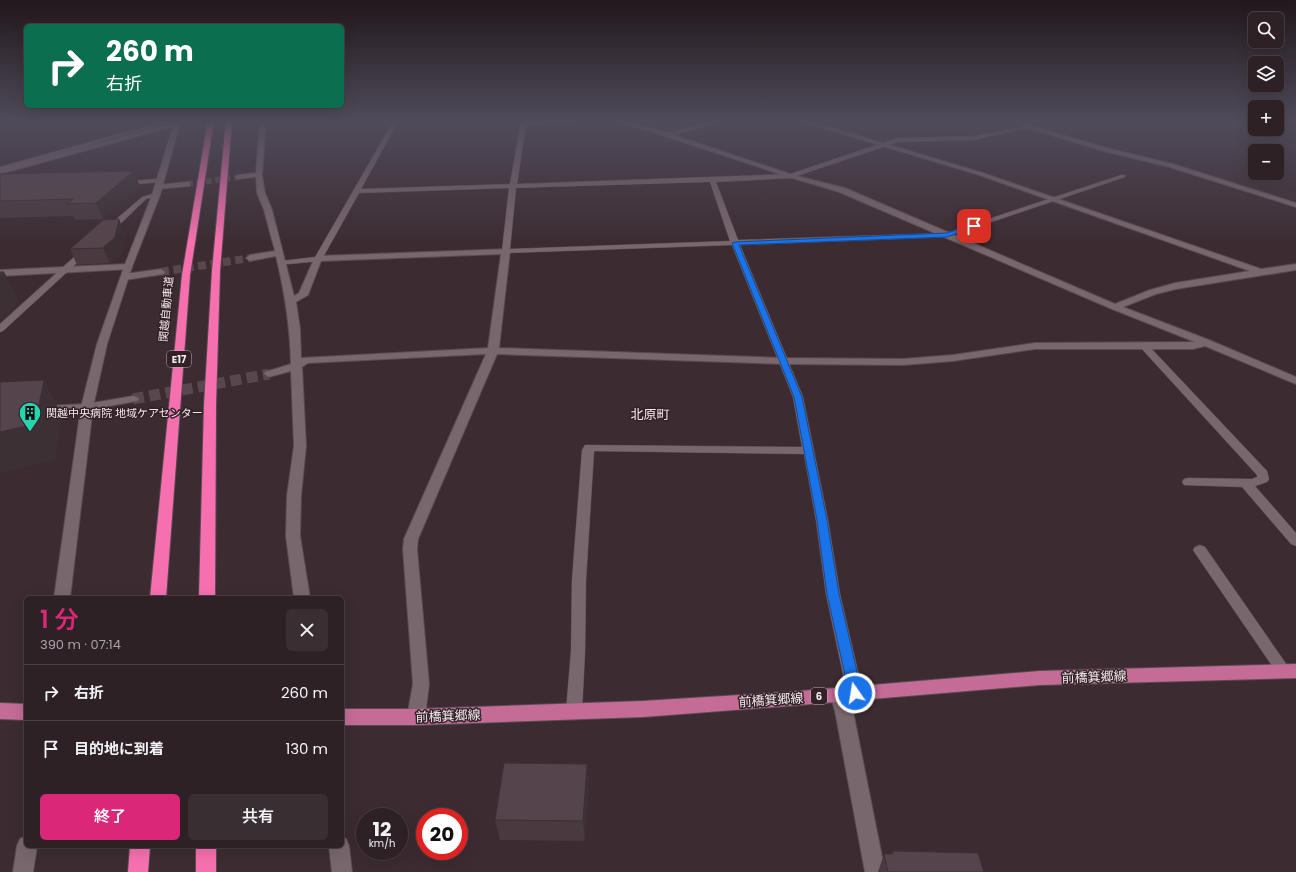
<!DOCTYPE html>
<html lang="ja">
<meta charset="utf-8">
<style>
:root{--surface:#2d2126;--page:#392e32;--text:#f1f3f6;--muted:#a7a3a7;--line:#483e43;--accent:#db2777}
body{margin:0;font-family:Poppins,"Noto Sans JP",sans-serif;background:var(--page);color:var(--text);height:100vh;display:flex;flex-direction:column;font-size:15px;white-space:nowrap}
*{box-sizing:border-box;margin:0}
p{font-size:13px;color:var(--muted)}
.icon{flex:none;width:22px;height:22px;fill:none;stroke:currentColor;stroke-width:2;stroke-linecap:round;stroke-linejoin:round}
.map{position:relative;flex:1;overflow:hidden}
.drawer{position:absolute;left:24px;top:596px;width:320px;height:252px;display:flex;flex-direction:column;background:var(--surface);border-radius:6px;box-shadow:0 4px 16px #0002,0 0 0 1px var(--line)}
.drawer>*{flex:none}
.guide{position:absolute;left:24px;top:24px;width:320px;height:84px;border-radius:6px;box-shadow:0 4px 16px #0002,0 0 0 1px var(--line);background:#0b6e4f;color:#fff;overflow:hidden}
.buttons{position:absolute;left:1248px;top:12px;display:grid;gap:8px}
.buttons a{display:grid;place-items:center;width:36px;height:36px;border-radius:6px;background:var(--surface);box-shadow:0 4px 16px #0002,0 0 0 1px var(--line);font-size:20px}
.speed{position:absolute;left:356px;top:808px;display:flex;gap:8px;font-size:20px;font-weight:700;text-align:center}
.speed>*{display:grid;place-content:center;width:52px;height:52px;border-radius:50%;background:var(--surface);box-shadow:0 4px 16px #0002,0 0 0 1px var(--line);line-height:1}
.speed small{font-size:10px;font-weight:400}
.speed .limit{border:6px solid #d22;background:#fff;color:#111}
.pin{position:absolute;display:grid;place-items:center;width:34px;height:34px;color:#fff;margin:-17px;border-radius:8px;box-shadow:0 2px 6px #0006}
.me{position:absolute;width:44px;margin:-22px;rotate:347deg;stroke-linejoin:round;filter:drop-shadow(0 0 3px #0008)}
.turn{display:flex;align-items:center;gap:14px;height:84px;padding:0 16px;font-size:18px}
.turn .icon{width:52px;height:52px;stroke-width:2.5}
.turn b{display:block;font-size:28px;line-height:34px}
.round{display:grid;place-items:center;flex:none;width:42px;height:42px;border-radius:6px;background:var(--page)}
.summary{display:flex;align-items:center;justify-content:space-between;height:68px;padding:0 16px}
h1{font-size:24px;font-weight:600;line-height:30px;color:var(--accent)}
.primary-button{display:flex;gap:8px;margin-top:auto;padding:8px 16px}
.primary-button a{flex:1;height:46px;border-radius:6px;background:var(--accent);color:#fff;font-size:16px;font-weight:600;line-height:46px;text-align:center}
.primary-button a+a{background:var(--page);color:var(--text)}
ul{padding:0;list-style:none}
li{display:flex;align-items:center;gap:12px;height:56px;padding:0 16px;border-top:1px solid var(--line)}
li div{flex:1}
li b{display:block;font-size:15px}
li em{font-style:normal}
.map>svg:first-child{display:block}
</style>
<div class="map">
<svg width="1296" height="872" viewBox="0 0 1296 872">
<rect width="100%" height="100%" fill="#3c2c32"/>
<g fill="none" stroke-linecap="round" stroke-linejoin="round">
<!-- minor-tunnel-far2 -->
<polyline stroke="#58484e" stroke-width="6" stroke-dasharray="6 3.5" stroke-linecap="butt" points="187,184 238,177"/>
<!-- minor-tunnel-far1 -->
<polyline stroke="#58484e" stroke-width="8" stroke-dasharray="8 4.5" stroke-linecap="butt" points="161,272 250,258"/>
<!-- minor-tunnel -->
<polyline stroke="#58484e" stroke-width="11" stroke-dasharray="11 5.5" stroke-linecap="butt" points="133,399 269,374"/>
<!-- service casing -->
<g stroke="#594b51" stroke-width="1">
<g id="service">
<polygon points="263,120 341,120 261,123 261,121"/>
<path d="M 394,120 L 399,120 L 361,189 L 510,184 L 521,120 L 610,120 L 526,125 L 517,184 L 790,174 L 897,138 L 974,136 L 1023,127 L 1008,120 L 1016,120 L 1032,127 L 974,140 L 898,142 L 791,178 L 716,182 L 738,240 L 946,233 L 1121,175 L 1125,175 L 1125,177 L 947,237 L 740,245 L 803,397 L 828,520 L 840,594 L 863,693 L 861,698 L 855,700 L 849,698 L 847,693 L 826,594 L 816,520 L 804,454 L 594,451 L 586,580 L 585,651 L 582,711 L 580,716 L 574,718 L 568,716 L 566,711 L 571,651 L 572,580 L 582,450 L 585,445 L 802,447 L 793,397 L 732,245 L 506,253 L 502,251 L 509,188 L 359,193 L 321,261 L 278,265 L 278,261 L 281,261 L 315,257 ZM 710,182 L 730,241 L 510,249 L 516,188 Z"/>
<polygon points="162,122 167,123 0,171 0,167"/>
<polygon points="160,179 163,181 162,182 125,185 122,183 125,181"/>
<polygon points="156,193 158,194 158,196 146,199 112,232 106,232 106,228 142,197"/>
<polygon points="83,249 89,249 90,251 3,331 0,332 0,324"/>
<polygon points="1144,343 1147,344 1267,471 1269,479 1267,482 1255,486 1296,533 1296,546 1291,544 1242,487 1184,485 1182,482 1184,479 1188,478 1252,479 1257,477 1257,475 1141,348 1139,346 1141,344"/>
<polygon points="1200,545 1205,547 1289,668 1292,672 1289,676 1284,678 1279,676 1195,553 1193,550 1195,547"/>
</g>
</g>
<!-- minor casing -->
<g stroke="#594b51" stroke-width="2">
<g id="minor">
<path d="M 260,120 L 266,120 L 262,175 L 265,193 L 272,210 L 294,296 L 299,293 L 314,259 L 318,256 L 509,249 L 510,251 L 499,348 L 784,358 L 903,359 L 953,355 L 1035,343 L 1195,342 L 1112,309 L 839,192 L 789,177 L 615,120 L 626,120 L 668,133 L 713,120 L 724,120 L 674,135 L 793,175 L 845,188 L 1115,304 L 1150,290 L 1175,283 L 1250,271 L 979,175 L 796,120 L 806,120 L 983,173 L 1261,269 L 1296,264 L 1296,270 L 1176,289 L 1156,294 L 1123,307 L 1209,340 L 1296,377 L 1296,384 L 1205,346 L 1193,349 L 1035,349 L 953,361 L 903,365 L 784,364 L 497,354 L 418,539 L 417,549 L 429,684 L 425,717 L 422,722 L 416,725 L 410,722 L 407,717 L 413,684 L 403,549 L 404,539 L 486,354 L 308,363 L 302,367 L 306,446 L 301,496 L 300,536 L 310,598 L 294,598 L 286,536 L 287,496 L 294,446 L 291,371 L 269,377 L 264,374 L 265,372 L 291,364 C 290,325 285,294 276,256 L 250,261 L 246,258 L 250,255 L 275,251 L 264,210 L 257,193 L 256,177 L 238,179 L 235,177 L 238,175 L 256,173 ZM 501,254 L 488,348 L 301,358 L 300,329 L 296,302 L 308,295 L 321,261 Z"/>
<polygon points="177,122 180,124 179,125 0,174 0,170"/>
<polygon points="1029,125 1107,148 1173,164 1296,203 1296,207 1169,167 1103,151 1027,128 1027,126"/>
<polygon points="187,182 190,182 190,186 158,189 154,187 158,185"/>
<polygon points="128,264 132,267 131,269 0,276 0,270"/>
<polygon points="161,269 165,272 164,274 125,280 121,277 125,274"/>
<polygon points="133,396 137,397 139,399 137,401 87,410 43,412 39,411 37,409 39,407 43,406 87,404"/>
<polygon points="839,687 845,689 853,711 885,872 865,872 835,711 830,694 833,689"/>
<polygon points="26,836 26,846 37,846 33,872 13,872 17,846 20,839"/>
<polygon points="342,837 346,839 349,846 352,872 332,872 329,846 342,846"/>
</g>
</g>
<!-- tertiary casing -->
<g stroke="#594b51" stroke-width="2">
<polygon id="tertiary" points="175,120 181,120 160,195 132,267 107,344 93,407 70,598 54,598 81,407 97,344 124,267 152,195"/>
</g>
<!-- primary casing -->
<g stroke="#594b51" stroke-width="2">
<g id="primary">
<polygon points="1296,664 1296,678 1040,685 788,706 643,717 416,725 342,725 342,709 416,709 643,701 788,692 1040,671"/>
<polygon points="0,703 26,704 26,720 0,719"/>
</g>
</g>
<!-- motorway casing -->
<g stroke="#594b51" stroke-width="2">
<g id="motorway">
<polygon points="208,120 214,120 190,275 166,598 150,598 182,275"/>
<polygon points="226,120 232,120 220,271 216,405 215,598 199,598 204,405 212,271"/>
<polygon points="130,846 150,846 148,872 128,872"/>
<rect x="196" y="846" width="20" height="26"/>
</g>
</g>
<!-- service -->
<use href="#service" fill="#79676e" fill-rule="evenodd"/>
<!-- minor -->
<use href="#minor" fill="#79676e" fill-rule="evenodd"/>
<!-- tertiary -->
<use href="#tertiary" fill="#79676e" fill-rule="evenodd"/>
<!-- primary -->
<use href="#primary" fill="#c46c96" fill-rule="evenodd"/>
<!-- motorway -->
<use href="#motorway" fill="#f670b0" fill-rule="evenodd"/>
</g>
<!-- wall -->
<g fill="#493a40">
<polygon points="134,171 140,187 103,219 75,220 73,216 0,218 0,174"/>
<polygon points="125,234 122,253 110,263 77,265 70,249"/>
<polygon points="587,764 589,785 585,841 500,840 495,820"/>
<polygon points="884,854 984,872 878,872"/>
</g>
<!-- shaded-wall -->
<g fill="#3c3034">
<polygon points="134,171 140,187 103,219 96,203"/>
<polygon points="119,219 125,234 122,253 110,263 103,248"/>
<polygon points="4,272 20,302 0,320 0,275"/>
<polygon points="44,380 62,415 55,460 0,473 0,432"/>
<polygon points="587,764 589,785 585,841 583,821"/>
</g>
<!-- building -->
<g fill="#55444b" stroke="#3c3034">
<polygon points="134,171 96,203 67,204 73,199 0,201 0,174"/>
<polygon points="119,219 115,237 103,248 70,249 103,220"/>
<polygon points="0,272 4,272 0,275"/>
<polygon points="44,380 35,424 0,432 0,382"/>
<polygon points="504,763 587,764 583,821 495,820"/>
<polygon points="894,851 978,853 984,872 888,872 884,854 892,854"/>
</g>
<!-- sky -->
<linearGradient id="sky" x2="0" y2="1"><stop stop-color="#21181c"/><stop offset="0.5" stop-color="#504b5a"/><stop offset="1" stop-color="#504b5a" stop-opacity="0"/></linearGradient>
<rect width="1296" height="242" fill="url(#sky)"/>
<!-- route -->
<polygon fill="#1a73e8" stroke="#114b97" points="974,224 977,226 976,227 947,237 739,245 802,397 827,520 839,594 862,693 860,697 855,698 851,697 849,693 827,594 817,520 794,397 732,243 735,242 947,233"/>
<!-- icons -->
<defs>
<g id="building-pin" transform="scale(1.15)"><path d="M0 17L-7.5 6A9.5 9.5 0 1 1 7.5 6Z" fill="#25d5ae" stroke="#322228"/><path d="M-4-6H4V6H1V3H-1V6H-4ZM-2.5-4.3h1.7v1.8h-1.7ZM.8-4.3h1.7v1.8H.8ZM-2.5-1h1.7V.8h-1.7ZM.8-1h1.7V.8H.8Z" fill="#111"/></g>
</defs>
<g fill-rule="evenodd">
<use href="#building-pin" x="30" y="413"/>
</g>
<g text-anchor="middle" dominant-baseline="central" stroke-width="3" stroke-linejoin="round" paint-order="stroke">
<!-- shield labels -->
<g fill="#322228" stroke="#baadb2" stroke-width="1">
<rect x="167" y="351" width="24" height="16" rx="3"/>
<rect x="811" y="688" width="16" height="16" rx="3"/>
</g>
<g font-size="10" font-weight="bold" fill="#f4e9ed">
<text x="179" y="359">E17</text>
<text x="819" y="696">6</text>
</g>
<!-- street labels -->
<g font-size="11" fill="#f4e9ed" stroke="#322228">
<text transform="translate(166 309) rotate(-85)">関越自動車道</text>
</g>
<!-- poi labels -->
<g font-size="11" fill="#f4e9ed" stroke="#322228" text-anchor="start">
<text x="46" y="413">関越中央病院 地域ケアセンター</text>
</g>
<!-- quarter labels -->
<g font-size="13" fill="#f4e9ed" stroke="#322228">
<text x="650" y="414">北原町</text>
</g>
<!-- near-street labels -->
<g font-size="13" fill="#f4e9ed" stroke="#322228">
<text transform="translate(1094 677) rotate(-2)">前橋箕郷線</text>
<text transform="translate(771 700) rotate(-4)">前橋箕郷線</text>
<text transform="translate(448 716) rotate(-2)">前橋箕郷線</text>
</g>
</g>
</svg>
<div class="buttons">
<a><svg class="icon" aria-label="search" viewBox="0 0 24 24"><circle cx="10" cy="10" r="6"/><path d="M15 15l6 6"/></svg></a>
<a><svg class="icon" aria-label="layers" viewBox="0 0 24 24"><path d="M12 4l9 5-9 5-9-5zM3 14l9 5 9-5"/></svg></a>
<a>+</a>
<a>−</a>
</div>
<div class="speed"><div>12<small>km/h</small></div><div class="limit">20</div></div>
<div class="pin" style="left:974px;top:226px;background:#d93025"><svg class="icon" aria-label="arrive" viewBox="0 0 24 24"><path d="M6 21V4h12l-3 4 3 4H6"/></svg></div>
<svg class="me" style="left:855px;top:693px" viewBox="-20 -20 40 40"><circle r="17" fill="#1a73e8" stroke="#fff" stroke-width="3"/><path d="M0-11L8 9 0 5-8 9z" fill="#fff"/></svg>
<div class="guide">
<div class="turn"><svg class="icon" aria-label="right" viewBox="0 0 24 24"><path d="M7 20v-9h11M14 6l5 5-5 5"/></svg><div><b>260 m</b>右折</div></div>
</div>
<section class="drawer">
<div class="summary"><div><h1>1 分</h1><p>390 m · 07:14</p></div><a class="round"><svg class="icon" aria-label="close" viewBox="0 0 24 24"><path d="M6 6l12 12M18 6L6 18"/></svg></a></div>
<ul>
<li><svg class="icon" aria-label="right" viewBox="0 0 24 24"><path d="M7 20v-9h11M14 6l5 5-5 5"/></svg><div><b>右折</b></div><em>260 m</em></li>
<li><svg class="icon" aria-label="arrive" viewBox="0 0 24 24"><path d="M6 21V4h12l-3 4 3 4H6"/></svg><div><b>目的地に到着</b></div><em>130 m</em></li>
</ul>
<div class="primary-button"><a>終了</a><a>共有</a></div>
</section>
</div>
